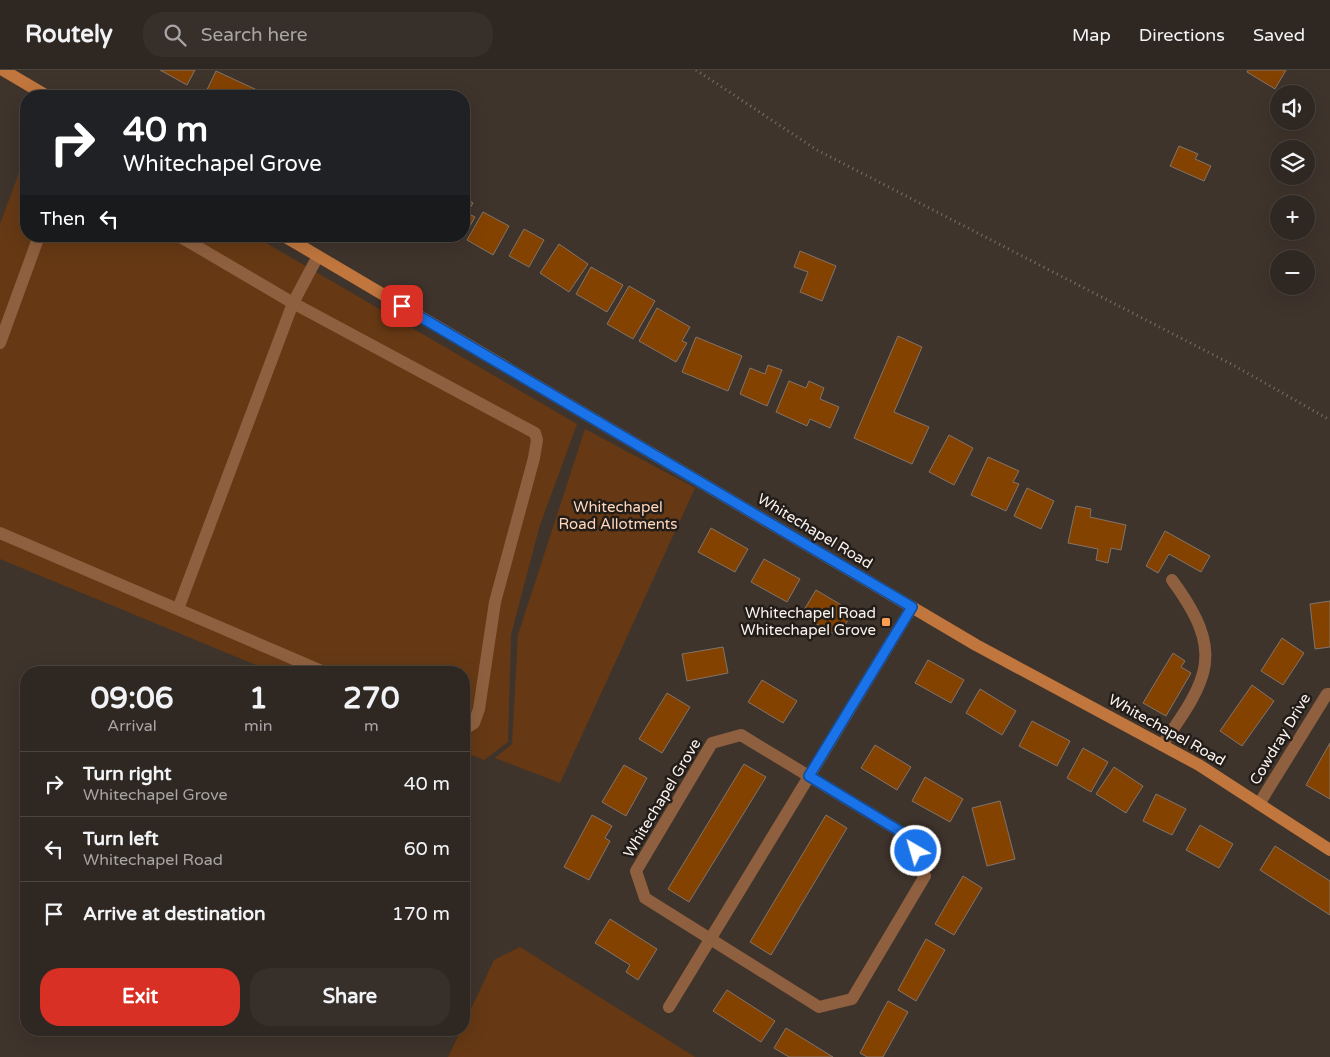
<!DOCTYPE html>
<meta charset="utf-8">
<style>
:root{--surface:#2f2721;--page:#372f2a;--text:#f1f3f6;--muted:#a7a5a5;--line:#4a443f;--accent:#d93025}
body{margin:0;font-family:"Varela Round",sans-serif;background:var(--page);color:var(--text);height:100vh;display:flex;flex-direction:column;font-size:19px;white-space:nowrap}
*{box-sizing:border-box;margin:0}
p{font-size:16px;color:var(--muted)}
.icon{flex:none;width:28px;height:28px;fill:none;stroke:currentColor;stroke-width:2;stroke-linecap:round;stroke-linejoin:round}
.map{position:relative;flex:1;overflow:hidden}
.panel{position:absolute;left:20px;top:596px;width:450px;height:370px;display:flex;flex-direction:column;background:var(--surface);border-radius:20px;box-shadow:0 5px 20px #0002,0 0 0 1px var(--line)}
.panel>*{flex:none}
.hud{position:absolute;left:20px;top:20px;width:450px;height:152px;border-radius:20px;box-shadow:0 5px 20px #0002,0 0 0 1px var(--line);background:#202124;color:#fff;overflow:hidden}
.tools{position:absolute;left:1270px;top:15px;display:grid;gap:10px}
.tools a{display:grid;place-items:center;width:45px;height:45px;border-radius:50%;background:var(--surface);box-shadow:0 5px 20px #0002,0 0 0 1px var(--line);font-size:25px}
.pin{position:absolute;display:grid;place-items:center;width:42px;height:42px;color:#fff;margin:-21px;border-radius:10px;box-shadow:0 2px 8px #0006}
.me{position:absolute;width:55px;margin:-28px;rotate:322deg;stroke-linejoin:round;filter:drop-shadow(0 0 4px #0008)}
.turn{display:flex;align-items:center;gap:18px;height:105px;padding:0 20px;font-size:22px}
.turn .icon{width:65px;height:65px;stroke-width:2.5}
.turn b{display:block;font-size:35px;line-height:42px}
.then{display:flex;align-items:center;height:48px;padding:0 20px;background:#0003;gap:10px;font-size:19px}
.eta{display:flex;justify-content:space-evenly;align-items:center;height:85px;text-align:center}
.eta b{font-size:30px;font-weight:700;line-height:35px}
.action{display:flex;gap:10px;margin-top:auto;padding:10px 20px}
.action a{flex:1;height:58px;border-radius:20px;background:var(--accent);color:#fff;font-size:20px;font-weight:700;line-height:58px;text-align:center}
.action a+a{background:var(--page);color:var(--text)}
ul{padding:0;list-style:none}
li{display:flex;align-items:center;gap:15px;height:65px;padding:0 20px;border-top:1px solid var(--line)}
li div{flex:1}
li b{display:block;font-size:19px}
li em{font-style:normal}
header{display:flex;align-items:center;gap:30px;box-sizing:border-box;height:70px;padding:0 25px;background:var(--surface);border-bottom:1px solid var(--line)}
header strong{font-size:24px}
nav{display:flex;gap:28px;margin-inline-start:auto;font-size:18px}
.search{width:350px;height:45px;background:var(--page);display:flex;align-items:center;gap:12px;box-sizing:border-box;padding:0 18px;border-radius:20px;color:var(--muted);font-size:19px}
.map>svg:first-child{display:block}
</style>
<header>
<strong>Routely</strong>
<div class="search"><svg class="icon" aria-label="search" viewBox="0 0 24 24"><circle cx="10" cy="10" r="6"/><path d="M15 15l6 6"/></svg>Search here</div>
<nav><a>Map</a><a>Directions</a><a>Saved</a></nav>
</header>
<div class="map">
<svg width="1330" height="987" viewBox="0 0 1330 987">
<rect width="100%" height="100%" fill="#3f342c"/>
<!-- green -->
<g fill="#663914">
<polygon points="26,84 26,166 254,166 577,354 539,458 511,565 508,672 484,690 464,682 464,602 273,602 0,489 0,154"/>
<polygon points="585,359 695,418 560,713 495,688 512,674 518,565"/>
<polygon points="520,877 695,987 448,987 461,960 464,960 464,954 494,890"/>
</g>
<!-- building -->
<g fill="#844200" stroke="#81746b">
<polygon points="160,0 195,0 187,15"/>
<polygon points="1248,0 1286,0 1275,19 1247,2"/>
<polygon points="216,1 257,20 254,26 204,26"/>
<polygon points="1179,76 1198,84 1195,89 1211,96 1204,111 1170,96"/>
<polygon points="464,127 473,133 467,143 475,147 464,167"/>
<polygon points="483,142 509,156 493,185 467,170"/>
<polygon points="524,159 544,170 529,197 509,186"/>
<polygon points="559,174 588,194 569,222 540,203"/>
<polygon points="800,181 836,196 822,231 800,222 808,202 794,197"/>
<polygon points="591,197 623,215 607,242 576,224"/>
<polygon points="629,216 655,231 633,269 607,254"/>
<polygon points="657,238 690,257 682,271 687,273 676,292 639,271"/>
<polygon points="898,266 922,277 894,342 929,357 912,394 854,368"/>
<polygon points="696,267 742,286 728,321 682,302"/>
<polygon points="768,295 782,300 767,336 740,324 750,298 765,304"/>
<polygon points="789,311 806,318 809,311 824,318 820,329 839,337 830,358 810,349 807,356 776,342"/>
<polygon points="949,365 973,378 954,415 929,402"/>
<polygon points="988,387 1019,401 1013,412 1019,414 1006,441 971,425"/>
<polygon points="1027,418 1054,431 1041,459 1014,446"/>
<polygon points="1076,436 1091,439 1090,447 1126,455 1121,480 1111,478 1108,493 1096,490 1098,479 1068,473"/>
<polygon points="711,458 748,479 735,502 698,482"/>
<polygon points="1165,461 1210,486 1201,502 1169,484 1158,503 1146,496"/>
<polygon points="764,489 800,509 787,532 751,512"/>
<polygon points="816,520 853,542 838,566 801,545"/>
<polygon points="1330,531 1330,577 1315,579 1310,534"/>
<polygon points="1282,568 1304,583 1283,615 1261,601"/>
<polygon points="723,577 728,603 687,611 682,584"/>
<polygon points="1173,583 1185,591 1181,597 1191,603 1166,646 1143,633"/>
<polygon points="928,590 964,610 951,633 915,613"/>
<polygon points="762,610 797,631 783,653 748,632"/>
<polygon points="1252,615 1274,631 1242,676 1220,661"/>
<polygon points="980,619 1016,641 1002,665 966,643"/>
<polygon points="667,623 690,637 662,683 639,669"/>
<polygon points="1032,651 1070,671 1057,696 1019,676"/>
<polygon points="1330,673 1330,729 1306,715"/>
<polygon points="875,675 911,697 897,720 861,698"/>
<polygon points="1083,678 1108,692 1091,722 1067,708"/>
<polygon points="744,694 766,707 689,832 668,819"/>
<polygon points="624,695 647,708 626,746 602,732"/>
<polygon points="1114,697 1143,716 1126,743 1096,724"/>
<polygon points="925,707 963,729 950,752 912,731"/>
<polygon points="1156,724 1186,739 1172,765 1143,751"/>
<polygon points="1000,731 1015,789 987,796 972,738"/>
<polygon points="592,745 612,756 605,768 610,771 589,810 564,797"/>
<polygon points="826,745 847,758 771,885 750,872"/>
<polygon points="1200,755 1233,774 1219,798 1186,780"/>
<polygon points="1275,776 1330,811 1330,845 1260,800"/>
<polygon points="963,806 982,818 954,865 935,854"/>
<polygon points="610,849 657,879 638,910 626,902 630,895 595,873"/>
<polygon points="926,869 945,880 916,931 898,920"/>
<polygon points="727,920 775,951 761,972 713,941"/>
<polygon points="888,931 908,942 883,987 867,987 860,983"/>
<polygon points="786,958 833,987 789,987 774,978"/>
</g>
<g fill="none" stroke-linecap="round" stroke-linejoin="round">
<!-- path -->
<polyline stroke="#7b716a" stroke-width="3" stroke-dasharray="1 4" stroke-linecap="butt" points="696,0 817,80 1235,296 1330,350"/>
<!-- service -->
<g stroke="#8f603f" stroke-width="12">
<polyline points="179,166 293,233 535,363 537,370 534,388 495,532 479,639 474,653 464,659"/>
<polyline points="0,273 39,166"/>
<polyline points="0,463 324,602"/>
<polyline points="178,539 293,233 318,186"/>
<path d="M 1162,675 C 1210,607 1225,582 1172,510"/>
</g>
<!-- minor -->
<g stroke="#8f603f" stroke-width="12">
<polygon points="741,665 911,768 925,806 852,929 819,937 645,828 636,801 712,673"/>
<polyline points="1259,734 1327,624 1330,624"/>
<polyline points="669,937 912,537"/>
</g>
<!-- secondary -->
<g stroke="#c0763d" stroke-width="12">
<polyline points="3,0 47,26"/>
<polyline points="284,166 976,575 1199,695 1330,780"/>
</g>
</g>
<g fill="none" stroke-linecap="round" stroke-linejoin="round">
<!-- route casing -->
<g stroke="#114b97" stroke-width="12">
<polyline id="route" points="402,236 912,537 809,706 911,768 916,781"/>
</g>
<!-- route -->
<use href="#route" stroke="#1a73e8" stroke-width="9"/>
</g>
<!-- markers -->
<rect fill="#fc9d54" stroke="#221d19" stroke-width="2" x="881" y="547" width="10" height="10" rx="2.5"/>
<g text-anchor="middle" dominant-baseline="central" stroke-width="5" stroke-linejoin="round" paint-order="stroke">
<!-- park labels -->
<g font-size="15" fill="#ffd7bc" stroke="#221d19">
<text x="618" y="437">Whitechapel<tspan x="618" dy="17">Road Allotments</tspan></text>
</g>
<!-- street labels -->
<g font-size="15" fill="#faf2ed" stroke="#221d19">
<text transform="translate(815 461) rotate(31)">Whitechapel Road</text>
<text transform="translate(1167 660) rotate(29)">Whitechapel Road</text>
<text transform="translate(1280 669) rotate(-59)">Cowdray Drive</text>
<text transform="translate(662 728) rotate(-59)">Whitechapel Grove</text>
</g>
<!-- poi labels -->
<g font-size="15" fill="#faf2ed" stroke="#221d19" text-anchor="end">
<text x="876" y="543">Whitechapel Road<tspan x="876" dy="17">Whitechapel Grove</tspan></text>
</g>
</g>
</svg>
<div class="tools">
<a><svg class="icon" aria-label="sound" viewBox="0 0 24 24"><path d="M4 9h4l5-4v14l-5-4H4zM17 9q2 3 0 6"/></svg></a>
<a><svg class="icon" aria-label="layers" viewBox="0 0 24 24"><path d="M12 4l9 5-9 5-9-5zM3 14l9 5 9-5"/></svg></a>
<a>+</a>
<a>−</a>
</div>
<div class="pin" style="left:402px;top:236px;background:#d93025"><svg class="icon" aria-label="arrive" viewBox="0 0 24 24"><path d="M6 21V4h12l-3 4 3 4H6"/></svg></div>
<svg class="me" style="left:916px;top:781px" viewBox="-20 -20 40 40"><circle r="17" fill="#1a73e8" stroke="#fff" stroke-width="3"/><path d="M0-11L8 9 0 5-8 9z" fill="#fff"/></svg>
<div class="hud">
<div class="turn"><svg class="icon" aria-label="right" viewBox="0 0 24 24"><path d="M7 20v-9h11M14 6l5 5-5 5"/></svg><div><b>40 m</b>Whitechapel Grove</div></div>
<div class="then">Then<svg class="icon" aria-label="left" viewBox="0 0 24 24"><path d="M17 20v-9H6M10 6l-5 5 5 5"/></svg></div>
</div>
<section class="panel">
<div class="eta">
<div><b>09:06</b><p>Arrival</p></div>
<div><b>1</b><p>min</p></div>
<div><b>270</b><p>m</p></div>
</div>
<ul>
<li><svg class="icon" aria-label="right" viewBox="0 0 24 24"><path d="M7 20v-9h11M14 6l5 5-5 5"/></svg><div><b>Turn right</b><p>Whitechapel Grove</p></div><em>40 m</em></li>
<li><svg class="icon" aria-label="left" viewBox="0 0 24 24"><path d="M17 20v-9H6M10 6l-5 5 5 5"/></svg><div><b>Turn left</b><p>Whitechapel Road</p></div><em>60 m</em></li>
<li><svg class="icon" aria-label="arrive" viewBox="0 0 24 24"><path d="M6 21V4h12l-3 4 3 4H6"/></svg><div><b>Arrive at destination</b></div><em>170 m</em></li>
</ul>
<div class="action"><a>Exit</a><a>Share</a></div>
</section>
</div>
